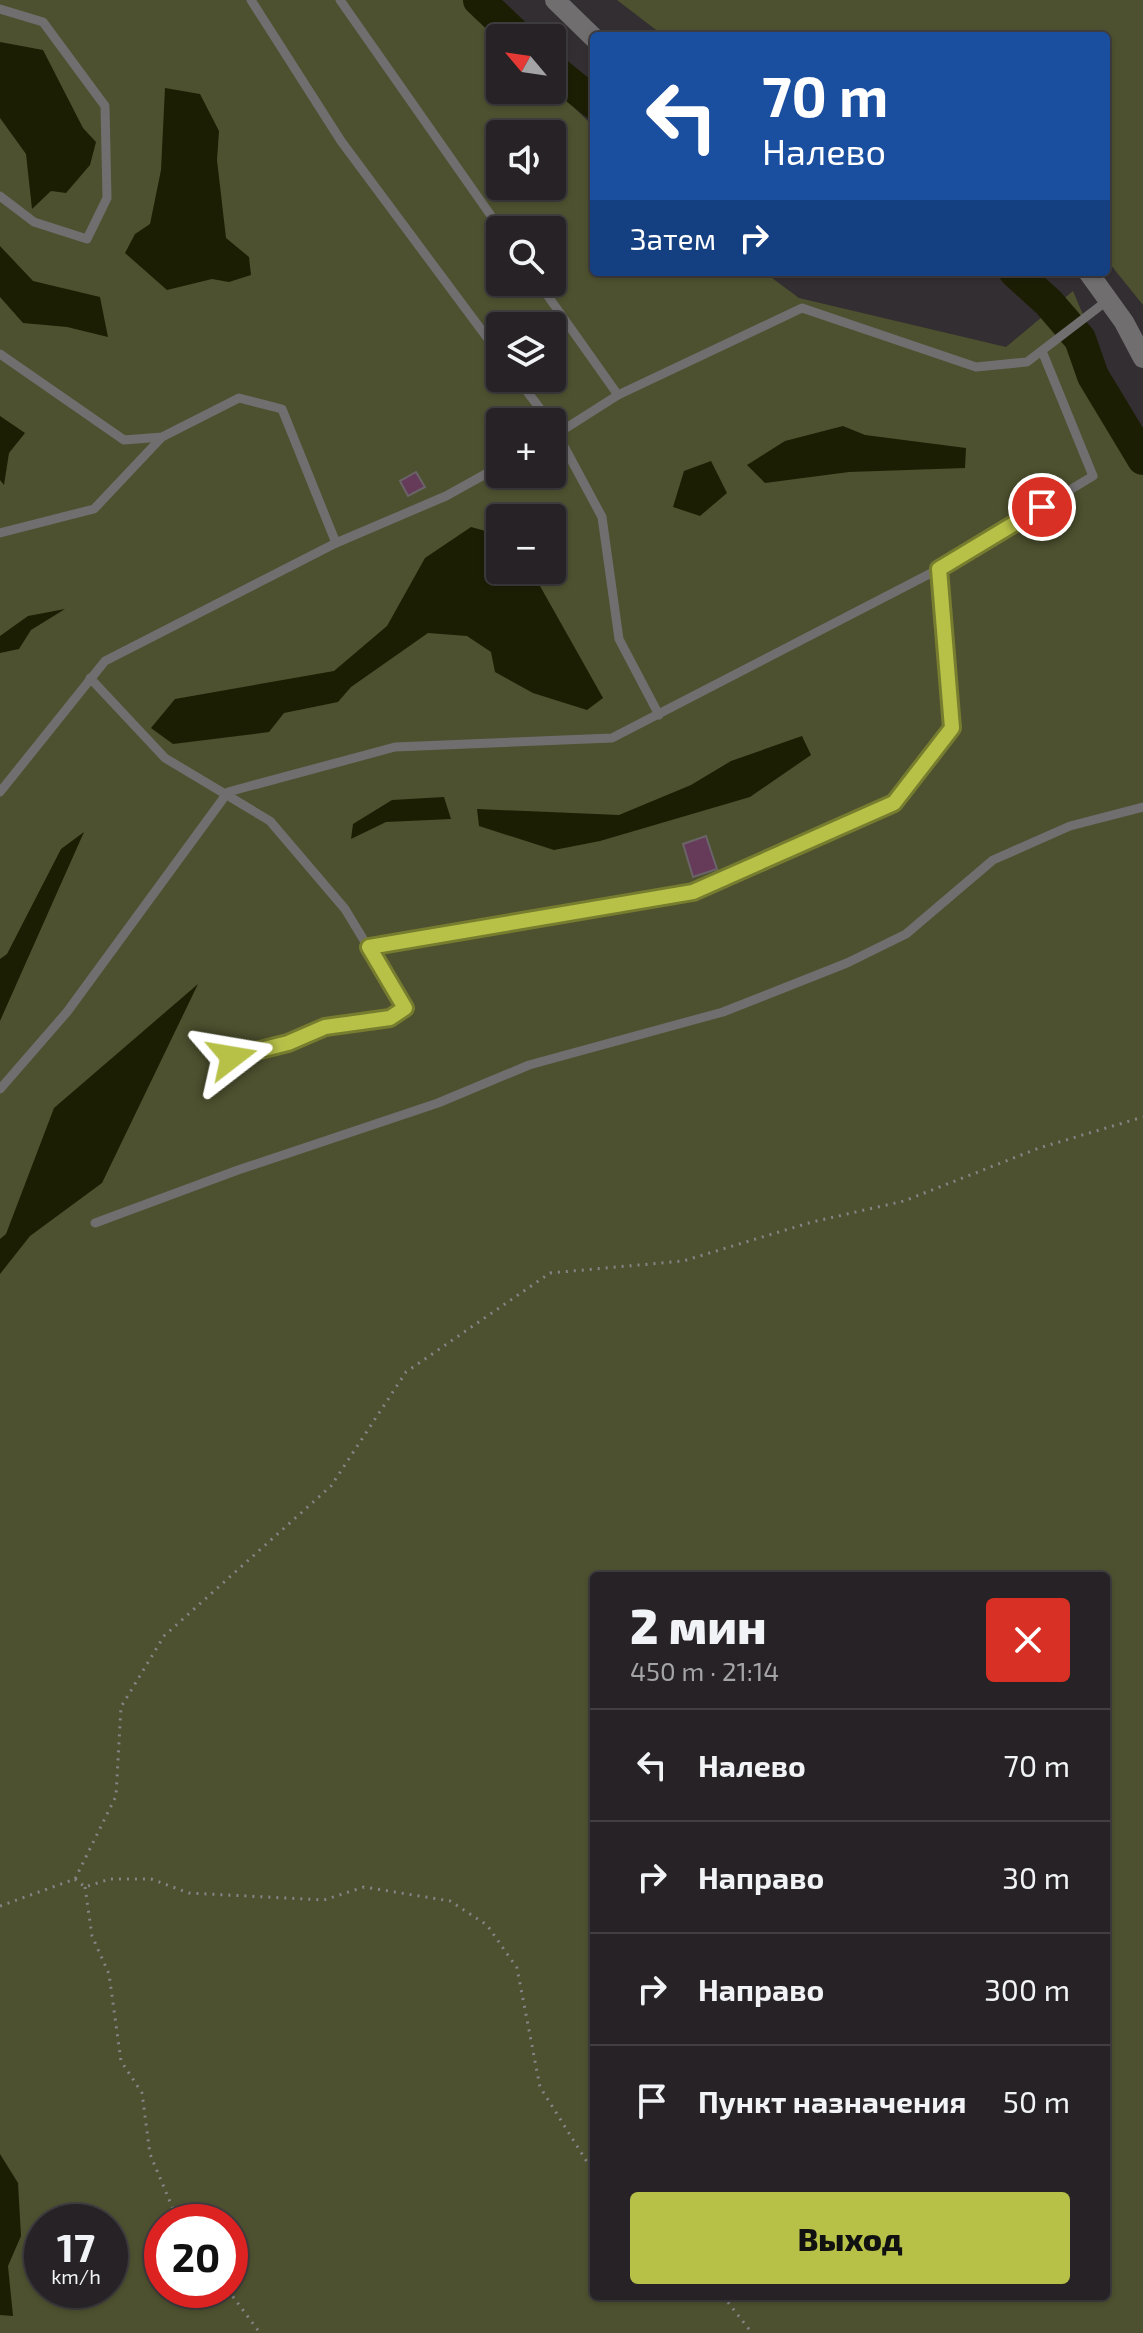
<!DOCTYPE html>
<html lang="ru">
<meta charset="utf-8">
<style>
:root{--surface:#262225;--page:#2e2a2d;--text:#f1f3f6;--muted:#a4a4a7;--line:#423f42;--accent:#b7c148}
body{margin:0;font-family:"Exo 2",sans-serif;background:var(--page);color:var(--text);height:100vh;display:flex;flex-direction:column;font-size:30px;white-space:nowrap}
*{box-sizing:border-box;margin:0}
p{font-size:26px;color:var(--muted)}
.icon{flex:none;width:44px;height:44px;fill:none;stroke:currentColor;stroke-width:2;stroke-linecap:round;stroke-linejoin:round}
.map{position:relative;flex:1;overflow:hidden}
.panel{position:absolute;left:590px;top:1572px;width:520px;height:728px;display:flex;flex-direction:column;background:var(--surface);border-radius:8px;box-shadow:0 2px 6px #0004,0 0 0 2px var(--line)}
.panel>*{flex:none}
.hud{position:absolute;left:590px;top:32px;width:520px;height:244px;border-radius:8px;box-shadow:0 2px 6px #0004,0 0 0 2px var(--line);background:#1a4fa0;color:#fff;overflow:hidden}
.needle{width:52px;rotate:299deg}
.buttons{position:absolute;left:486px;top:24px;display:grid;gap:16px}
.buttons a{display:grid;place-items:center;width:80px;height:80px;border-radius:8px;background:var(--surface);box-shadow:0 2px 6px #0004,0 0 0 2px var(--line);font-size:40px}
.speed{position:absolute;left:24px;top:2204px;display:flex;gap:16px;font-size:40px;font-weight:700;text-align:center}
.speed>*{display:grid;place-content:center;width:104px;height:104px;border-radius:50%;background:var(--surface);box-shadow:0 2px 6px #0004,0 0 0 2px var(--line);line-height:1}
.speed small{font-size:20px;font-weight:400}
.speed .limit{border:12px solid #d22;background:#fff;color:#111}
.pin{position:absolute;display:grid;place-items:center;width:68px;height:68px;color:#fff;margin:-34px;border:4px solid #fff;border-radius:50%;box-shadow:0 2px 8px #0007}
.me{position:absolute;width:88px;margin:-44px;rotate:76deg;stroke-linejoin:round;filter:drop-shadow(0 0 6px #0008)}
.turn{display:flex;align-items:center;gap:28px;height:168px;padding:0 40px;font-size:36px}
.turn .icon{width:104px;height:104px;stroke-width:2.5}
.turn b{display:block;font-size:56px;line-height:68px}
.then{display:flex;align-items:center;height:76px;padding:0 40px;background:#0003;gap:16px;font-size:30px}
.round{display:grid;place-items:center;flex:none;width:84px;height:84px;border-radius:8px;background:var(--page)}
.overview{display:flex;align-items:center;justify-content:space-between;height:136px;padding:0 40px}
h1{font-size:48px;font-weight:800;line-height:60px}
.action{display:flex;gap:16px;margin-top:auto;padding:16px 40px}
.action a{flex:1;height:92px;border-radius:8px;background:var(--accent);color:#111;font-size:32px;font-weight:800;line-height:92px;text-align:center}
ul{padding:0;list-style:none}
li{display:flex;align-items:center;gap:24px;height:112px;padding:0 40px;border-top:2px solid var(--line)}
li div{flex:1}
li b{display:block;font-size:30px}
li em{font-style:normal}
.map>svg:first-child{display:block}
</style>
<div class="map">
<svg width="1143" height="2333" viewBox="0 0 1143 2333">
<rect width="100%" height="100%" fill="#332e31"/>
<!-- green -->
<g fill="#4e512f" fill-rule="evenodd">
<path d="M 0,0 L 465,0 L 504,38 L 500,38 L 500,90 L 552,90 L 552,86 L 594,127 L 594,272 L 764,272 L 799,298 L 1006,347 L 1073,291 L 1143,456 L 1143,2333 L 0,2333 ZM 500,134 L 552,134 L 552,186 L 500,186 ZM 500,230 L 552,230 L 552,282 L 500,282 ZM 500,326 L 552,326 L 552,378 L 500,378 ZM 500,422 L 552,422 L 552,474 L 500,474 ZM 500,518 L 552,518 L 552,570 L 500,570 ZM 594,1576 L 1106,1576 L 1106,2296 L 594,2296 ZM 42,2222 L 110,2222 L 110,2290 L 42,2290 ZM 162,2222 L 230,2222 L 230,2290 L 162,2290 Z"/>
<polygon points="617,0 1143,0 1143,305 1106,259 1106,36 664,36"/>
</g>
<!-- water -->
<g fill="#1c1e04">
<polygon points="0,42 43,50 83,128 96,142 90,165 66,193 51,191 32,209 26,154 0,118"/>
<polygon points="165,88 200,94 219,131 217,160 226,238 249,257 251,275 229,282 212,279 167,290 125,253 135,234 150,224 161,170"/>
<polygon points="0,246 33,281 100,297 108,337 67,327 23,323 0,297"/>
<polygon points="0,416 25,433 9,453 4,485 0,480"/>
<polygon points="843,426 865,435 966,448 965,468 849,472 765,483 747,465 785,441"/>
<polygon points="711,461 727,493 700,516 673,507 684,471"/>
<polygon points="471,527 500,535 500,570 531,570 603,698 587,710 533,693 495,672 491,652 467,636 428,633 351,687 338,702 284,713 269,732 173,744 151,728 175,699 334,671 387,626 425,558"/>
<polygon points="65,609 31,630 19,649 0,653 0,636 28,616"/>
<polygon points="802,736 811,755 750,797 600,841 554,850 479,826 477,809 619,815 691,785 731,761"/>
<polygon points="444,797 451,819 386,822 351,839 353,824 392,800"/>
<polygon points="84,832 0,1021 0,959 7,954 61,849"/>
<polygon points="198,984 102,1183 30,1236 0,1274 0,1239 6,1234 54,1108"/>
<polygon points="0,2154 18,2183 21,2236 8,2266 13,2316 0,2315"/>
</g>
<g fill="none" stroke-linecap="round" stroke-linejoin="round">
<!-- river -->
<g stroke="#1c1e04" stroke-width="32">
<polyline points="479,0 519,38"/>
<polyline points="552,69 594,103"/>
<polyline points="1015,272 1049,303 1080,339 1093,376 1143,459"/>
</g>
</g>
<!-- building -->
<g fill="#663b59" stroke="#6a6468" stroke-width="2">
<polygon points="416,472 425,487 408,496 400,481"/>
<polygon points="706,836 717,869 693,877 683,844"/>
</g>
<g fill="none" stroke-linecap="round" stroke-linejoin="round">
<!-- path -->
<g stroke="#888386" stroke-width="3" stroke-dasharray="2 6" stroke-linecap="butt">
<polyline points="75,1879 85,1887 110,1879 151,1879 189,1893 324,1900 364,1887 450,1901 487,1925 517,1968 540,2087 594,2173"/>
<polyline points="85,1887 92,1936 109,1974 121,2061 142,2093 150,2154 173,2209 185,2222"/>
<polyline points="0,1906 75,1879 116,1796 121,1707 164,1636 331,1486 406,1372 550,1273 683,1261 812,1222 904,1201 1039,1148 1143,1117"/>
<polyline points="228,2290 260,2333"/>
<polyline points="723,2296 752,2333"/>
</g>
<!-- service -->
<g stroke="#716e70" stroke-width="9">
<polyline points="251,0 341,141 500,355"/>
<polyline points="340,0 501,230"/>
<polyline points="0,9 43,22 105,106 107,198 87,239 34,222 0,196"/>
<polyline points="538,282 618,395"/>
<polyline points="0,354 124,440 162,437 239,398 282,409 336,543"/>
<polyline points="517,378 550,422"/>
<polyline points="552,424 602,517 619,639 659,715"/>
<polyline points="552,437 618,395 802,308 976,367 1027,362 1108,300"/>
<polyline points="0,533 94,509 162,437"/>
<polyline points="90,678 165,758 270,821 345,909 405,1008 390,1018 325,1027 288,1043 232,1057"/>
<polyline points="0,792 105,661 336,543 446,496 500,466"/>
<polyline points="369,947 693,892 894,803 952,728 939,569"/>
<polyline points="0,1089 67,1012 228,792 395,747 612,738 939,569 1093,476 1042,351"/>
<polyline points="95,1223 238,1170 438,1103 529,1065 723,1012 847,963 906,934 993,860 1070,826 1143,807"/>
</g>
<!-- tertiary -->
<g stroke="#716e70" stroke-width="20">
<polyline points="555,0 594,38"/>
<polyline points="1088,272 1124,322 1143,358"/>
</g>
</g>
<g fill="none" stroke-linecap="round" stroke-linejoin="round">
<!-- route casing -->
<g stroke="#777d2f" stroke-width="20">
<polyline id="route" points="232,1057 288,1043 325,1027 390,1018 405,1008 369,947 693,892 894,803 952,728 939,569 1042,507"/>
</g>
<!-- route -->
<use href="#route" stroke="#b7c148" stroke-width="14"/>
</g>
</svg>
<div class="buttons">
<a><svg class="needle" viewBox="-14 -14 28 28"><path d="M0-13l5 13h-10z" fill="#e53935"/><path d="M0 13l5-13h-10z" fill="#a4a4a7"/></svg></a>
<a><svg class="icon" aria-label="sound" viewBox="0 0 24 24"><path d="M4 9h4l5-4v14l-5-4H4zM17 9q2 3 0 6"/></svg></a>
<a><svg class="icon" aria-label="search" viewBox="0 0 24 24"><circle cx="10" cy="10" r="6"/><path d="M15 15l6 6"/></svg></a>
<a><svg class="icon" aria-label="layers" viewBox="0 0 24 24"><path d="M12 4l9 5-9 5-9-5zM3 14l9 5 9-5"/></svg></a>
<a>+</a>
<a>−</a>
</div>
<div class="speed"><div>17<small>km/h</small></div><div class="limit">20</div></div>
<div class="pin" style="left:1042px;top:507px;background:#d93025"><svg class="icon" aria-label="arrive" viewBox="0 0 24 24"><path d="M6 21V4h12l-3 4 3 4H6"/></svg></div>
<svg class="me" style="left:232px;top:1057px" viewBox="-20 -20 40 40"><path d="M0-17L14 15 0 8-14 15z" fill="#b7c148" stroke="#fff" stroke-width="4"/></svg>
<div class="hud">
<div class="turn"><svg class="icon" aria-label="left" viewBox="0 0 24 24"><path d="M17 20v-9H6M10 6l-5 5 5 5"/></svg><div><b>70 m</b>Налево</div></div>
<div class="then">Затем<svg class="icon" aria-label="right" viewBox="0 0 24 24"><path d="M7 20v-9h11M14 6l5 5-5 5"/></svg></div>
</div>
<section class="panel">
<div class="overview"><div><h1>2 мин</h1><p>450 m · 21:14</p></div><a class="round" style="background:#d93025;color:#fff"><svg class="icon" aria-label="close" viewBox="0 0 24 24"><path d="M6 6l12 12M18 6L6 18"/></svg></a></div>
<ul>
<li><svg class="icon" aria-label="left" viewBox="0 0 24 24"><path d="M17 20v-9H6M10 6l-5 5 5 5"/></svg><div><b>Налево</b></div><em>70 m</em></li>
<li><svg class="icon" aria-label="right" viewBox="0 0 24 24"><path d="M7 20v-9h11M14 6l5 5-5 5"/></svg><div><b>Направо</b></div><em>30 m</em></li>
<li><svg class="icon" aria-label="right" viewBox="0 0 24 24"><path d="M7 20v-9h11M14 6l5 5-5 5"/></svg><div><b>Направо</b></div><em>300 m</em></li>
<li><svg class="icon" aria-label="arrive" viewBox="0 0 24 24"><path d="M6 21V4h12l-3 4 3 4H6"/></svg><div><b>Пункт назначения</b></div><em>50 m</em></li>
</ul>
<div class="action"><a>Выход</a></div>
</section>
</div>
